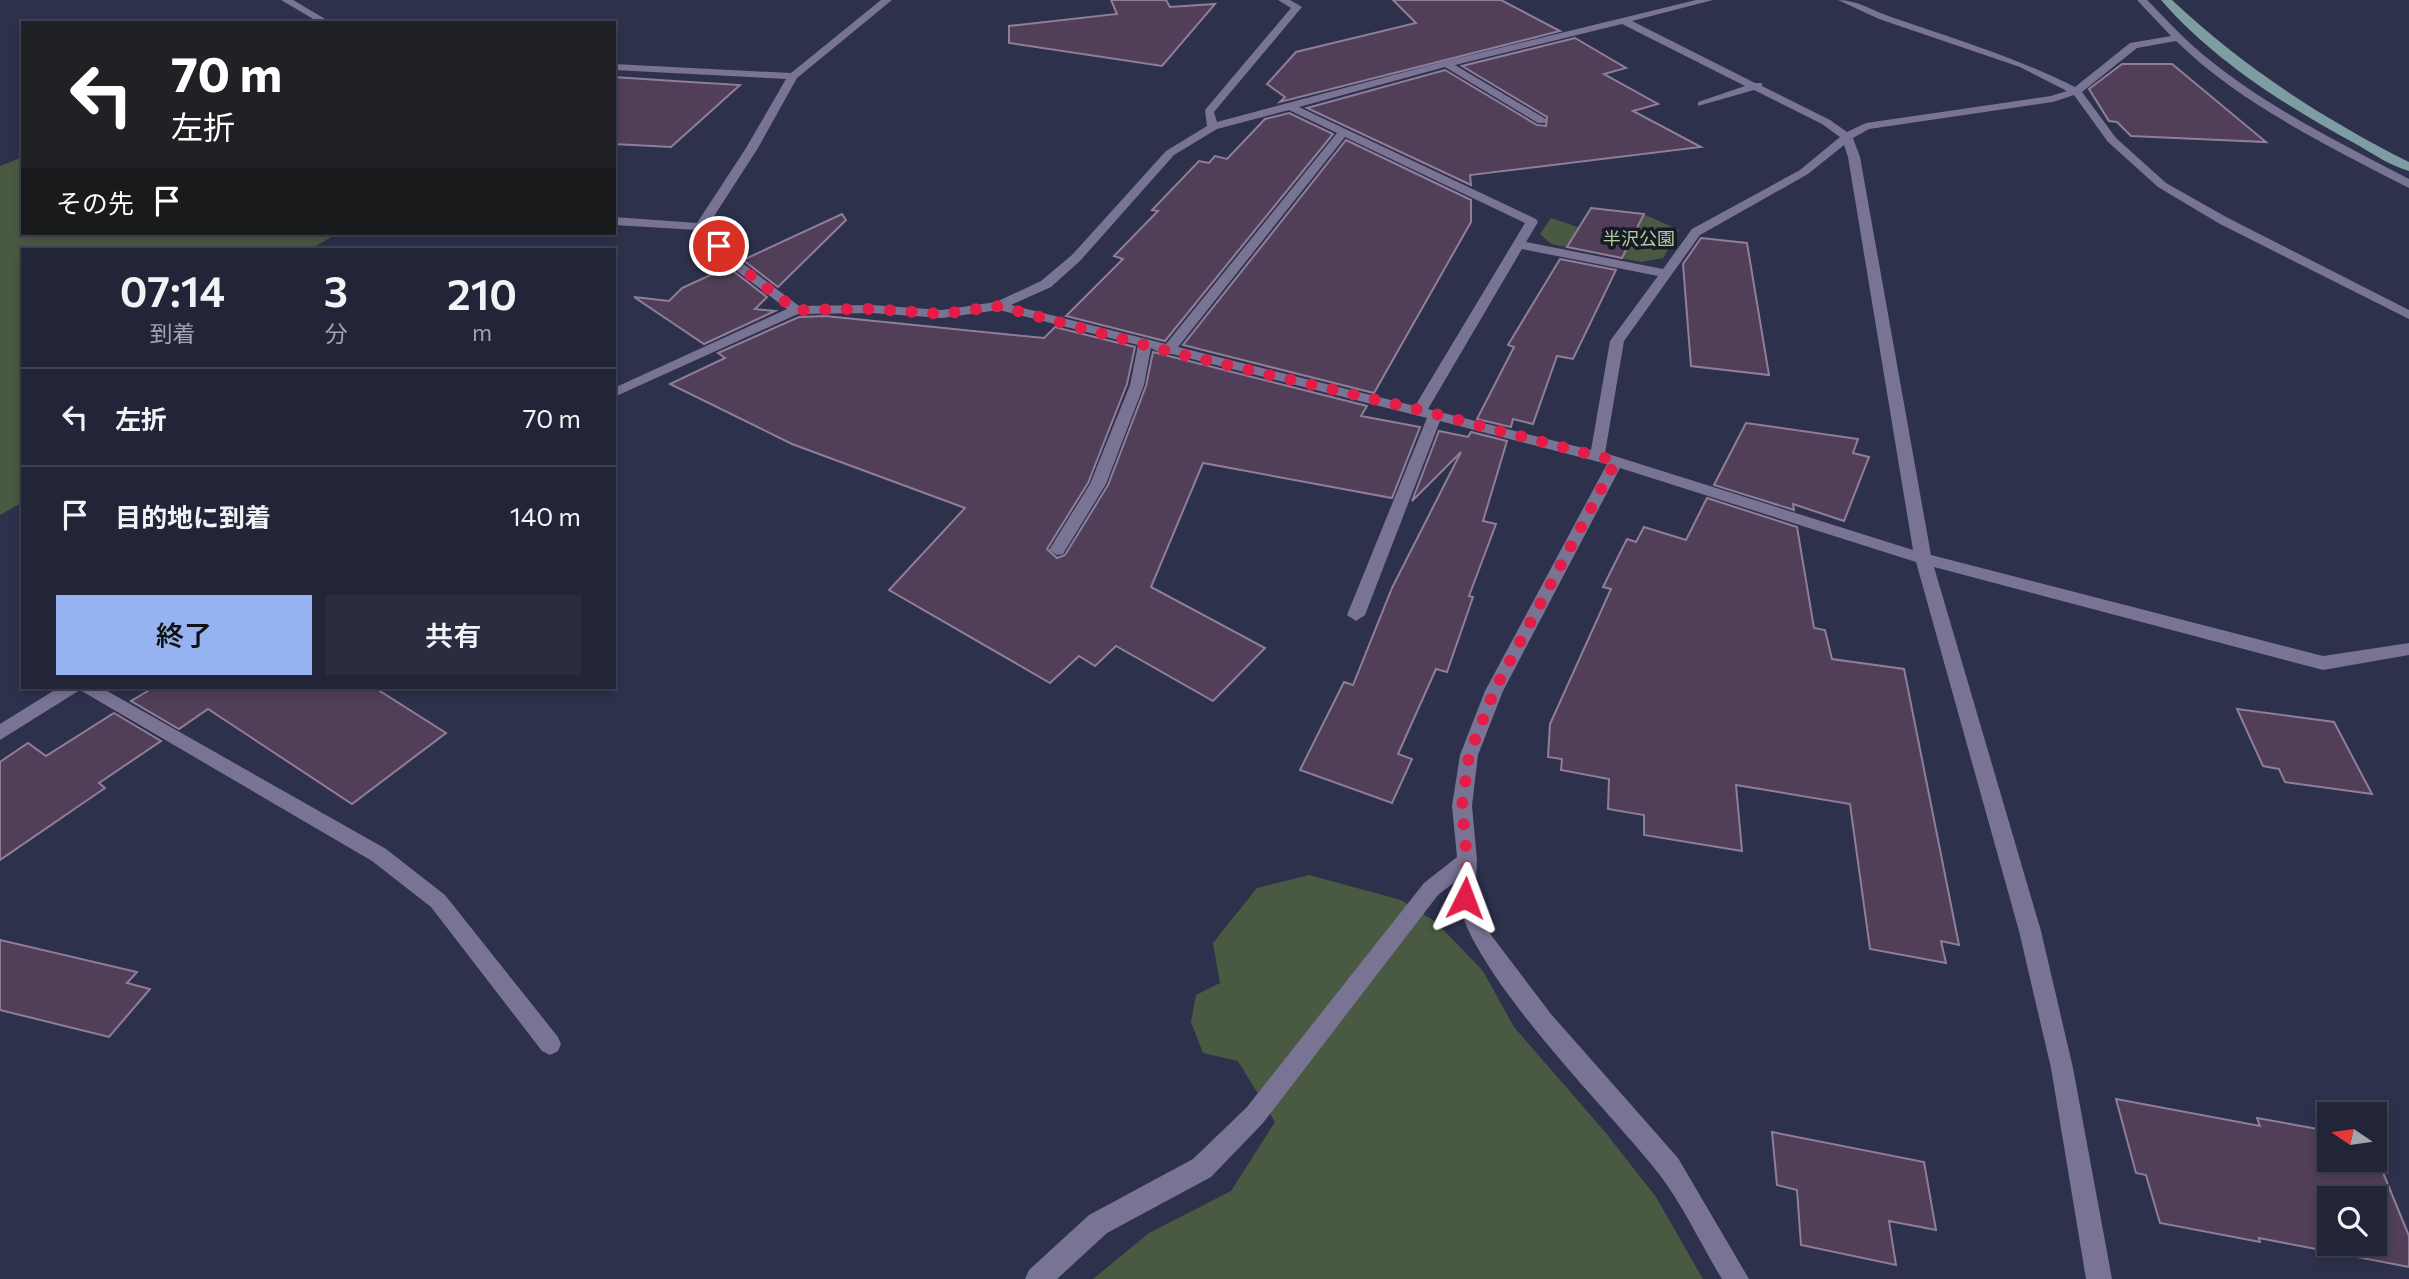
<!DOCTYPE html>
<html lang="ja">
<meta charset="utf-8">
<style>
:root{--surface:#222538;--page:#2a2d40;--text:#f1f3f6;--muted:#a2a5ae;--line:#3f4253;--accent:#95b2f1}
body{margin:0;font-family:Commissioner,"Noto Sans JP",sans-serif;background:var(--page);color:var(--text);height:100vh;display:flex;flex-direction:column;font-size:26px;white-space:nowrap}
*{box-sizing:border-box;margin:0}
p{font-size:23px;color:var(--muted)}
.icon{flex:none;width:38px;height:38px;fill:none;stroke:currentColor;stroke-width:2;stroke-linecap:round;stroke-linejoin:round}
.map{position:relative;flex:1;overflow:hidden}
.panel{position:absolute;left:21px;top:248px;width:595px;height:441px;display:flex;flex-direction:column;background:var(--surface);border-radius:0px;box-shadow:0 4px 10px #0003,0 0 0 2px var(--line)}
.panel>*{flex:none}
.banner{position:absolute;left:21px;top:21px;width:595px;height:214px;border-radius:0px;box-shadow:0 4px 10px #0003,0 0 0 2px var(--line);background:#202124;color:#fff;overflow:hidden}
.needle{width:46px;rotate:283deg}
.buttons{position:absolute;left:2317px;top:1102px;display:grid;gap:14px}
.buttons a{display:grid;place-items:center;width:70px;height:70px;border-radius:0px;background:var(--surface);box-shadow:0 4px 10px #0003,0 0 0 2px var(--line);font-size:35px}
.pin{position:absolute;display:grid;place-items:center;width:60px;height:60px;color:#fff;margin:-30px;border:4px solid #fff;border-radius:50%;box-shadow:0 2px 7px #0007}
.me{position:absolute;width:77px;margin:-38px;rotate:3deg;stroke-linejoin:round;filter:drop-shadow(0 0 5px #0008)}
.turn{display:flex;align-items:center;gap:24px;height:147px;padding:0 35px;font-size:32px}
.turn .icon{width:91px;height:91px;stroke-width:2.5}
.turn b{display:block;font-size:49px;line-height:60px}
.then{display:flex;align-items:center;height:66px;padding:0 35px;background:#0003;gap:14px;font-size:26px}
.eta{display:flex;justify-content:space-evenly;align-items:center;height:119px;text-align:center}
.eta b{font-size:42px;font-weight:600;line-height:49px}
.button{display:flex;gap:14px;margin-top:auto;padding:14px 35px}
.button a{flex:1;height:80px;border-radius:0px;background:var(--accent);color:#111;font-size:28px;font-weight:600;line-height:80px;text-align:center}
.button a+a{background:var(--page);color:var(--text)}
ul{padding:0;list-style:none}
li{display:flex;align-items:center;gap:21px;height:98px;padding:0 35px;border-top:2px solid var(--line)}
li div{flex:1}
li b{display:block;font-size:26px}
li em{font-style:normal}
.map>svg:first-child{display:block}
</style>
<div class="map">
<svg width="2409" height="1279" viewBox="0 0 2409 1279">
<rect width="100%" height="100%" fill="#2d314b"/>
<!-- green -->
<g fill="#4a5a42">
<polygon points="23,157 23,233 338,233 309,250 23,250 23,502 0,515 0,166"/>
<polygon points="1639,212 1679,230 1663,258 1641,262 1551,244 1540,234 1551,218 1595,233"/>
<polygon points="1309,875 1401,900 1436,922 1483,971 1514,1027 1605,1132 1656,1197 1703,1279 1093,1279 1149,1233 1231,1191 1275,1122 1238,1061 1203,1053 1191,1022 1196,995 1220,983 1213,943 1257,888"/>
</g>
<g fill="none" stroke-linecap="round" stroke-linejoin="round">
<!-- stream -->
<path fill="#7e9da3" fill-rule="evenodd" d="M 2161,0 L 2172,0 C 2243,67 2322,118 2409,162 L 2409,171 C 2391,166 2373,154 2356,144 C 2287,107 2213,60 2161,0 Z"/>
</g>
<!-- building -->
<g fill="#513f59" stroke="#907e99" stroke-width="2" fill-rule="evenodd">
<polygon points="1111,0 1166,0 1170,7 1215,4 1162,66 1009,43 1009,26 1117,14"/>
<polygon points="1393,0 1501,0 1560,31 1280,102 1285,97 1267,84 1296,52 1416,23"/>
<polygon points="1575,38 1626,68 1604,74 1658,104 1633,111 1701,147 1470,175 1471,185 1307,108 1445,70 1537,125 1546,126 1547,117 1462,66"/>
<polygon points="2122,64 2172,64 2266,142 2131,136 2117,122 2109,121 2089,89"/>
<polygon points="614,77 674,81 740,85 671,147 614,144"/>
<polygon points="1289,113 1333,134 1165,341 1066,316 1123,259 1114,256 1158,211 1152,210 1199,161 1209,163 1215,156 1227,159 1265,119"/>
<polygon points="1346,140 1471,200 1471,222 1374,393 1183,345"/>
<polygon points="1591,208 1644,214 1622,258 1567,247"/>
<polygon points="842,214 846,220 778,287 743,260"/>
<polygon points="1701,238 1747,243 1769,375 1691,366 1683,264"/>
<polygon points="1560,259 1616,270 1573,359 1557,356 1533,424 1513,419 1511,427 1477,419 1514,347 1508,345"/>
<polygon points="728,267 767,297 755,309 775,311 704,344 634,297 669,301 682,288"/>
<polygon points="825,316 1044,338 1055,327 1135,347 1127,384 1088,483 1047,549 1057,558 1065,555 1108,485 1146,386 1153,352 1367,406 1361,416 1420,427 1392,498 1203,463 1151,587 1265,648 1213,701 1116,646 1095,666 1079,656 1050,683 889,590 965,508 792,444 670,384 725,358 718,353 799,317"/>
<polygon points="1746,423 1858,439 1853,453 1869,457 1844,521 1793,504 1794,510 1714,485"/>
<polygon points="1439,431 1468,437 1471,432 1507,441 1483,521 1496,524 1469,596 1473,597 1447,672 1436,669 1398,754 1412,759 1392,803 1300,770 1344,682 1353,685 1392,588 1461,452 1412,501"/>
<polygon points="1707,498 1797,527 1814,628 1825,630 1832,659 1904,669 1959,945 1941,941 1946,963 1870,949 1850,804 1736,785 1742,851 1644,835 1644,815 1608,809 1609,779 1561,770 1562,759 1548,757 1550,724 1611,589 1603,587 1627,539 1636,542 1644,527 1686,540"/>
<polygon points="153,688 375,688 446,733 352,804 208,709 179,729 131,701"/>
<polygon points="2237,709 2334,722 2372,794 2285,782 2279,769 2263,766"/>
<polygon points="114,713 161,741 99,783 105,788 0,860 0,762 28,743 46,756"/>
<polygon points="0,940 137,972 127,983 150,989 109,1037 0,1010"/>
<path d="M 2116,1099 L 2260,1126 L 2257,1118 L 2329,1131 L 2329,1160 L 2375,1160 L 2375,1153 L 2409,1236 L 2409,1267 L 2259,1238 L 2260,1242 L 2160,1223 L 2146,1175 L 2136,1173 ZM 2329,1199 L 2375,1199 L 2375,1244 L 2329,1244 Z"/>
<polygon points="1772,1132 1924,1162 1936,1230 1889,1221 1896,1265 1801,1245 1797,1190 1777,1185"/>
</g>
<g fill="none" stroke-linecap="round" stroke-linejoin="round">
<!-- minor -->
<g fill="#797494" fill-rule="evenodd">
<polygon points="281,0 293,0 332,23 320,23"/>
<path d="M 881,0 L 892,0 L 797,78 L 758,148 L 707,227 L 741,262 L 799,306 L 872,305 L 942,310 L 996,302 L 1041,281 L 1072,255 L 1166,151 L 1207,126 L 1205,110 L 1291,8 L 1278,0 L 1290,0 L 1302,7 L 1214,112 L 1217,122 L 1442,62 L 1696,0 L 1713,0 L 1632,21 L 1755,83 L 1762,83 L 1762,86 L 1830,120 L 1847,132 L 1866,123 L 2051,96 L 2067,91 L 2020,67 L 1879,19 L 1838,0 C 1858,0 1875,12 1894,18 C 1956,39 2017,58 2075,87 L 2130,43 L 2171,36 L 2137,0 L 2147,0 C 2165,18 2182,37 2201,53 C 2263,105 2338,142 2409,179 L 2409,188 L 2405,186 C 2326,145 2241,104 2176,41 L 2137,48 L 2082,92 L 2116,138 L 2166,183 L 2228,218 L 2409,310 L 2409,319 L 2220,224 L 2158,187 L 2108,142 L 2074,95 L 2053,102 L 1869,129 L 1853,138 L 1860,157 L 1931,555 L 2323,656 L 2409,643 L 2409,655 L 2323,670 L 1934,567 L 2041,931 L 2073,1068 L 2112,1279 L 2086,1279 L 2051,1068 L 2019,931 L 1916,562 L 1620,468 L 1503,691 L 1478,755 L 1472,806 L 1477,860 L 1475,899 L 1491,935 L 1551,1014 L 1678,1158 L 1749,1279 L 1722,1279 C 1701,1245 1683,1205 1659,1174 C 1610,1110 1451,957 1456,881 L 1438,895 L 1263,1123 L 1211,1177 L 1107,1233 L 1057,1279 L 1025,1279 L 1029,1270 L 1089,1215 L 1193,1159 L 1247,1107 L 1424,883 L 1457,857 L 1452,806 L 1460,755 L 1485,691 L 1607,464 L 1440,421 L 1365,615 L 1356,621 L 1347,615 L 1427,418 L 1172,354 L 1162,354 L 1151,348 L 1144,385 L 1106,484 L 1063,554 L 1057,555 L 1049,550 L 1090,484 L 1130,385 L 1138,345 L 999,310 L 942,318 L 872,313 L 798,314 L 614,397 L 614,388 L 787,309 L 733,268 L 697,230 L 614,225 L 614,217 L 697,223 L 746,148 L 786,79 L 614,70 L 614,64 L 791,73 ZM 1622,24 L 1745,86 L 1698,102 L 1698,106 L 1754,90 L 1822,124 L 1840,137 L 1800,170 L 1692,229 L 1663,269 L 1526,242 L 1538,222 L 1536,219 L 1299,107 L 1445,67 L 1538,123 L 1546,123 L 1546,119 L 1455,65 ZM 1289,110 L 1337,133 L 1166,344 L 1011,305 L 1051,287 L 1080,261 L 1174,155 L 1217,129 ZM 1345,137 L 1525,223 L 1415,406 L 1178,347 ZM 1844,145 L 1848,157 L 1913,550 L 1605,453 L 1624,341 L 1700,235 L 1808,174 ZM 1522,249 L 1658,276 L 1610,341 L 1591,450 L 1428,409 Z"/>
<polygon points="58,688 102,688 386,849 445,895 558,1037 561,1044 558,1051 550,1055 542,1051 431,907 372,861 80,690 0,740 0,724"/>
</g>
</g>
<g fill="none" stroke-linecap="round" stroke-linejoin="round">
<!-- route -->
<polyline stroke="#e11d48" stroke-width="12" stroke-dasharray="0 21.6" points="719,246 737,265 796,310 872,309 942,314 999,306 1167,351 1420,410 1616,461 1494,691 1469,755 1462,806 1467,860 1465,898"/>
</g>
<g text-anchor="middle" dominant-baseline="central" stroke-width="7" stroke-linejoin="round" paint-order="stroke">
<!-- far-park labels -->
<g font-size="18" fill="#afd09e" stroke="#181a26">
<text x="1639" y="238">半沢公園</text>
</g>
</g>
</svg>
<div class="buttons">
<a><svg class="needle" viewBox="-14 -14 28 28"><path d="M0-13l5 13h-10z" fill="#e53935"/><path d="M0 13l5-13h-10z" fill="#a2a5ae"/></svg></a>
<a><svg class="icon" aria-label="search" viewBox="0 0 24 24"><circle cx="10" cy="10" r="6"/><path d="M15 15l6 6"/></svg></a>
</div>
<div class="pin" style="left:719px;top:246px;background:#d93025"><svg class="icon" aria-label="arrive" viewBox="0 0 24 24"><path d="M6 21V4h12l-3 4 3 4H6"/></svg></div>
<svg class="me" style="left:1465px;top:898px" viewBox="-20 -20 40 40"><path d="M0-17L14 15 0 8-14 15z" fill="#e11d48" stroke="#fff" stroke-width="4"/></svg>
<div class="banner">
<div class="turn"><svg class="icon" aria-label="left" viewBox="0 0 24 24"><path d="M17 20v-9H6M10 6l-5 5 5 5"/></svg><div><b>70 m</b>左折</div></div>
<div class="then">その先<svg class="icon" aria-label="arrive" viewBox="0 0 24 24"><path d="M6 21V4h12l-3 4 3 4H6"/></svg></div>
</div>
<section class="panel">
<div class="eta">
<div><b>07:14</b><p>到着</p></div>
<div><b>3</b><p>分</p></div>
<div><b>210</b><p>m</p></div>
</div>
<ul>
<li><svg class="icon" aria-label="left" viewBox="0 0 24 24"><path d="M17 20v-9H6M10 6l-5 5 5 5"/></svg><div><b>左折</b></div><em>70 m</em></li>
<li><svg class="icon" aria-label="arrive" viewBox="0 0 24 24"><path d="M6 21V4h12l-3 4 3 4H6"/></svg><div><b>目的地に到着</b></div><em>140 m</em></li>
</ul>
<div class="button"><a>終了</a><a>共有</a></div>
</section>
</div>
